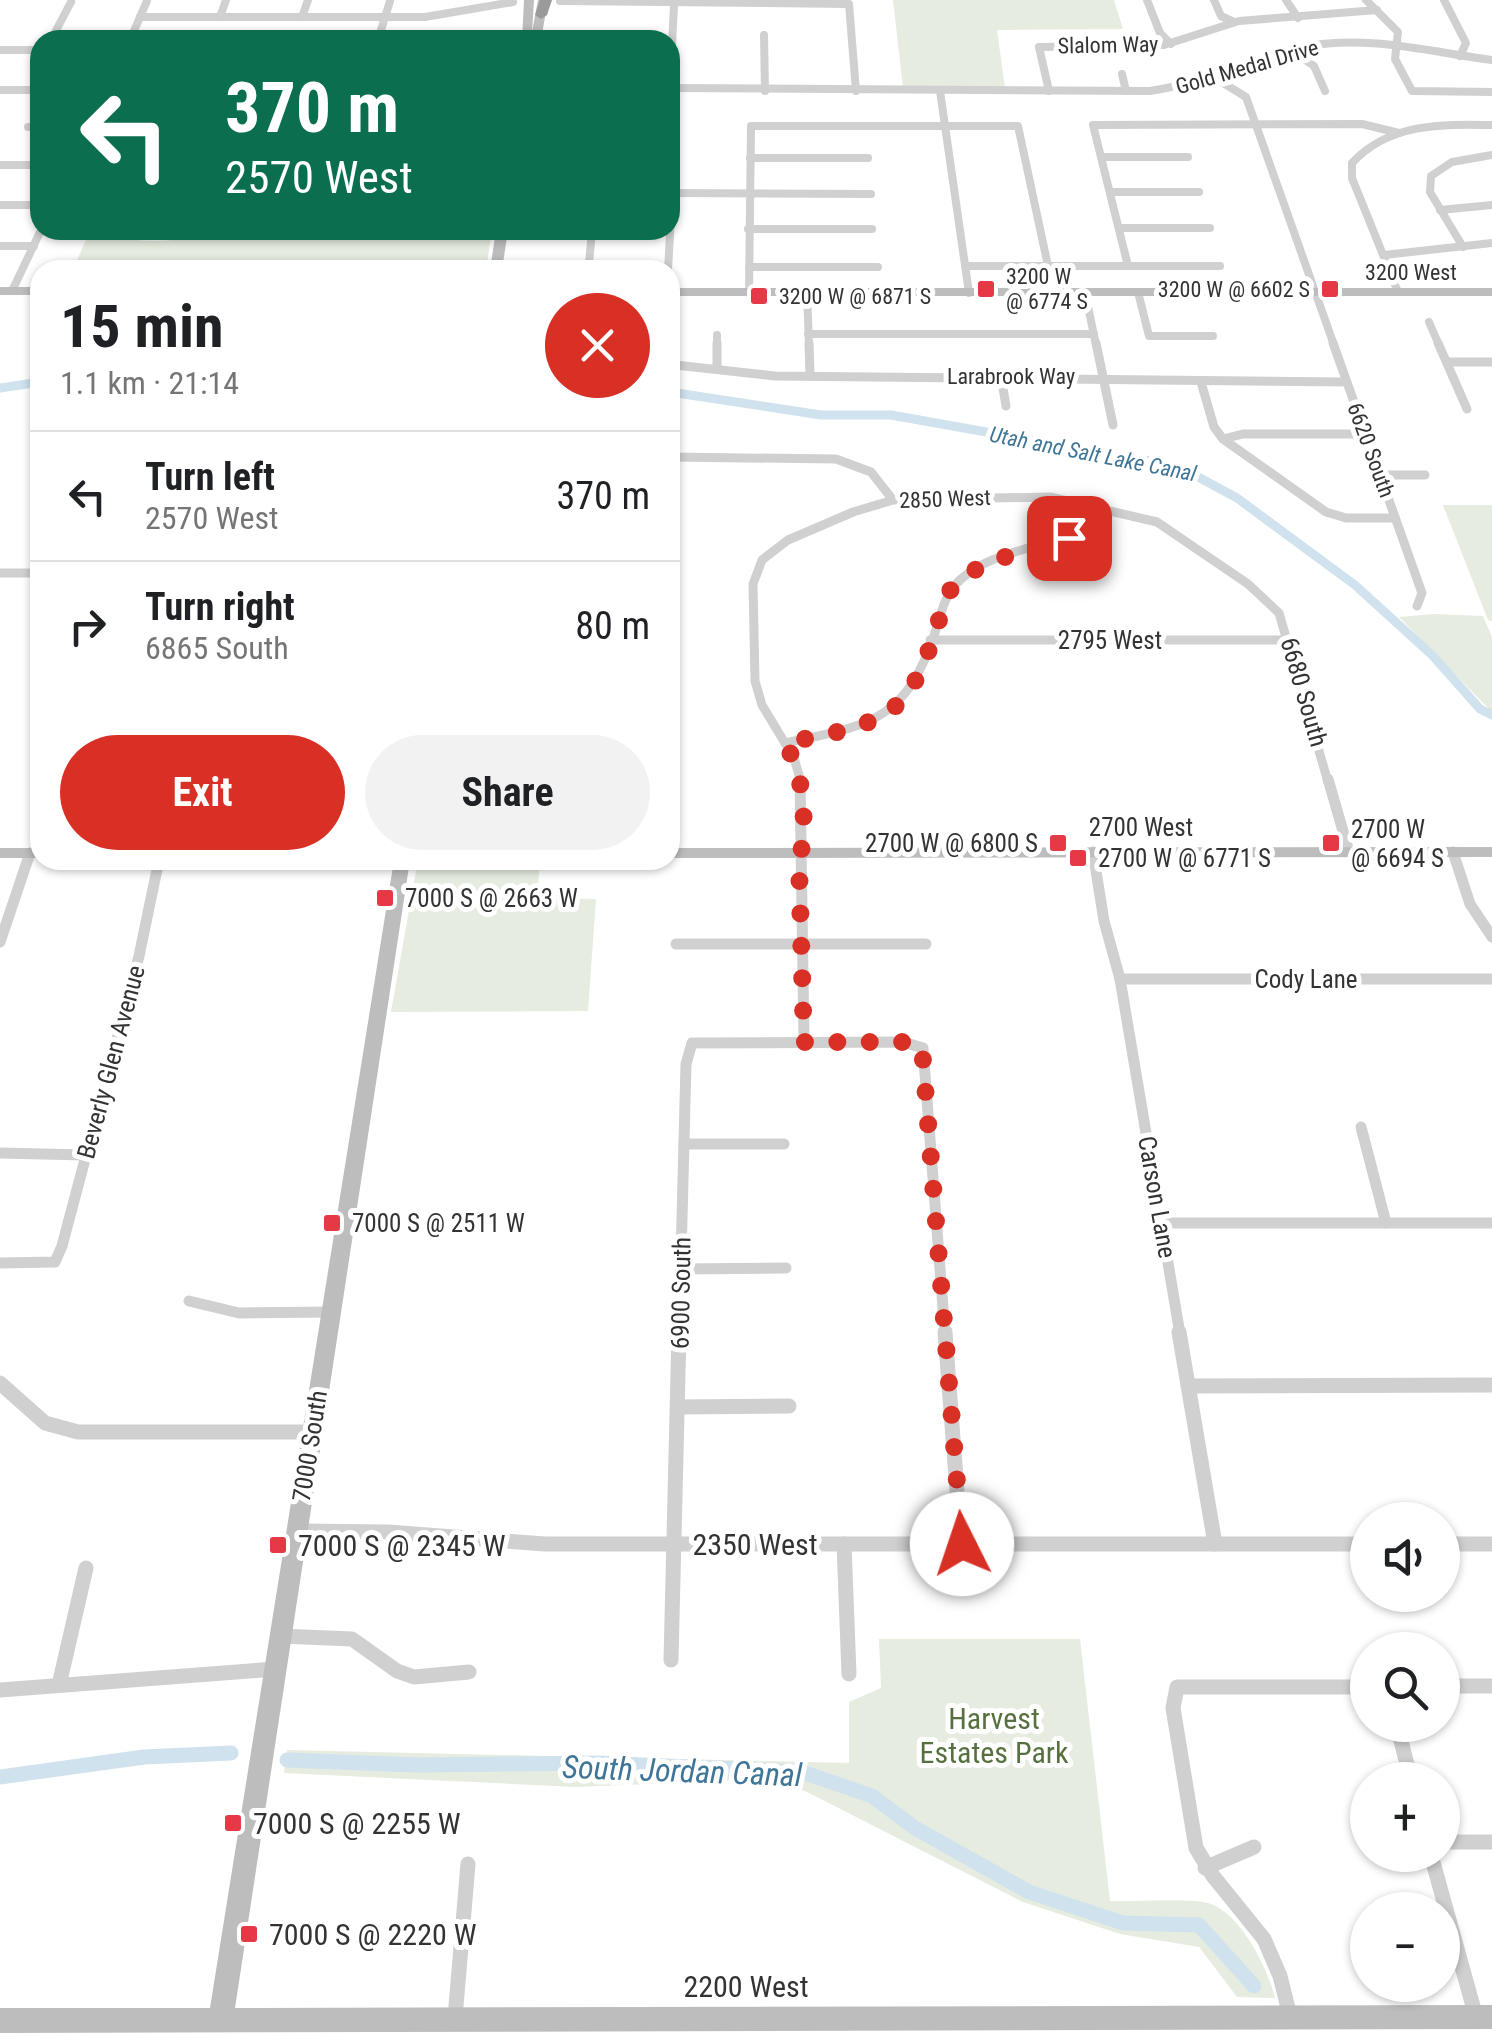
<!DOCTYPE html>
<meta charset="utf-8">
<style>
:root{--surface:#fff;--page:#f2f2f2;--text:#202124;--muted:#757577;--line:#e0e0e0;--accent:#d93025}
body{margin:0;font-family:"Roboto Condensed",sans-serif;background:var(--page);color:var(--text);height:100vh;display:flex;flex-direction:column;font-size:38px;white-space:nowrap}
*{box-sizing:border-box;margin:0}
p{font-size:32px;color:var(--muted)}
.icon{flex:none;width:55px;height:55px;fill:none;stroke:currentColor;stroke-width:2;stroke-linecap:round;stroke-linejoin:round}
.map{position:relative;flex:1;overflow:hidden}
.details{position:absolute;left:30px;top:260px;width:650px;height:610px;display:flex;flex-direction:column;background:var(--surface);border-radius:30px;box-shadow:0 2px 8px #0004}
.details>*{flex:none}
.guide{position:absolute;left:30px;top:30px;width:650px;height:210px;border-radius:30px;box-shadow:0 2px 8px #0004;background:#0b6e4f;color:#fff;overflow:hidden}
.fabs{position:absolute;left:1350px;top:1502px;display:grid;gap:20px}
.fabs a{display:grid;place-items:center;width:110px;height:110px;border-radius:50%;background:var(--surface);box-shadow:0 2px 8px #0004;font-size:50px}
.pin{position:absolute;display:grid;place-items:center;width:85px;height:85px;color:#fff;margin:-42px;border-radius:20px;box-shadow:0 5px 15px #0006}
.me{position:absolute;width:110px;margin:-55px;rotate:356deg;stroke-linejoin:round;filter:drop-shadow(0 0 8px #0008)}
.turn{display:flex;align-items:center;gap:35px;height:210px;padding:0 30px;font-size:45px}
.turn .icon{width:130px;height:130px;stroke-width:2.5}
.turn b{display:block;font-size:70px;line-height:85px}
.round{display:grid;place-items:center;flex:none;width:105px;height:105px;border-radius:52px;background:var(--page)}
.summary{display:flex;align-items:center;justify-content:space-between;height:170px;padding:0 30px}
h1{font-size:60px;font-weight:700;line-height:75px}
.cta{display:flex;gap:20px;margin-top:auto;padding:20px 30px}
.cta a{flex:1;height:115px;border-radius:60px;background:var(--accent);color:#fff;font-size:40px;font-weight:700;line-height:115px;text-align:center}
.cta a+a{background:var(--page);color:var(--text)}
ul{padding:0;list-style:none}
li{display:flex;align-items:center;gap:30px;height:130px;padding:0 30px;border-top:2px solid var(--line)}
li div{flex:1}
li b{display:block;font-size:38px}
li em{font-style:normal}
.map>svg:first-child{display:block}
</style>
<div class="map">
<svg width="1492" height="2033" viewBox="0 0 1492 2033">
<rect width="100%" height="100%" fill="#fff"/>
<!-- green -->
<g fill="#e6ecdf">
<polygon points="893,0 1114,0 1123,29 997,30 1005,88 903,88"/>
<path d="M 90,230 C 108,230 113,236 128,239 C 154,243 191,241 214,230 L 492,230 L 486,270 L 73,270 Z"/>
<polygon points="1443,505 1492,505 1492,621 1488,620"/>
<polygon points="1434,614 1483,616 1492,637 1492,712 1399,617"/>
<polygon points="540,862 537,898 596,899 588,1011 391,1012 417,865"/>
<path d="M 879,1639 L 1080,1639 L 1110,1901 C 1133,1902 1194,1897 1211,1904 C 1242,1916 1268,1969 1275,1998 L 1237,1997 L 1199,1947 L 1120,1934 L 1023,1902 L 807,1792 L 772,1779 L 576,1787 L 284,1773 L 287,1750 L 849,1763 L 849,1702 L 881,1688 Z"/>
</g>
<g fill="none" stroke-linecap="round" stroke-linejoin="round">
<!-- canal-far1 -->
<g stroke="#cfe2ee" stroke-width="9">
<polyline points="0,388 40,382"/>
<polyline points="670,392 821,415 891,415 1178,466 1237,498 1355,585 1433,656 1480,709 1492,715"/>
</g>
<!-- canal -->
<g stroke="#cfe2ee" stroke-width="15">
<polyline points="287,1760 416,1765 598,1763 802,1772 872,1796 915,1828 1029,1892 1123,1923 1199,1925 1254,1986"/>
<polyline points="0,1777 144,1757 231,1753"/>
</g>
<!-- street-far3 -->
<g stroke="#d0d0d0" stroke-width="8">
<polyline points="1147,0 1160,33 1171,44"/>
<polyline points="1214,0 1221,16 1234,22"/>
<polyline points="1286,0 1298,18"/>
<polyline points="1366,0 1398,32 1395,59 1412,91 1492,92"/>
<polyline points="1444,0 1466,43 1460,56"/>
<polyline points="560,1 849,4 856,91"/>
<polyline points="140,17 425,17 513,2"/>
<polyline points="220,17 226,0"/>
<polyline points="302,17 308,0"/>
<polyline points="764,35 765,91"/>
<polyline points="51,40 71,2"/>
<polyline points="130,40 147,1"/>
<polyline points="378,40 390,1"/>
<polyline points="583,40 584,35"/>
<polyline points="0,50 40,50"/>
<polyline points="1291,50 1314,66 1325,91"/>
<polyline points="1122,74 1126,91"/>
<polyline points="1215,78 1246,97 1334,345"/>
<polyline points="670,86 674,5"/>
<path d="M 670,88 L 1150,91 C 1205,83 1253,56 1307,46 C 1368,35 1431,52 1492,60"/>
<polyline points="0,90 40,90"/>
<polyline points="940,91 969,293"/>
<polyline points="1049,91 1039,47 1164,45 1239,21 1377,10"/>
<polyline points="28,127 40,127"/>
<polyline points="1102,157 1188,157"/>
<polyline points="750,158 868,158"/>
<polyline points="0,165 40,165"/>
<polyline points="1110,192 1199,192"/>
<polyline points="670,193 871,194"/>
<polyline points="0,205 40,205"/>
<polyline points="1440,210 1492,205"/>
<polyline points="1119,228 1210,228"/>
<polyline points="748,229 872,229"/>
<polyline points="0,246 34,246"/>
<polyline points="1463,247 1430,192 1431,176 1452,162 1492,155"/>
<polyline points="1384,255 1492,243"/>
<polyline points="589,264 592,230"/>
<polyline points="965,266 1220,266"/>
<polyline points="1128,266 1093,125 1362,124 1399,133"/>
<polyline points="749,267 878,267"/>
<polyline points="668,270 676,130"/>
<polyline points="12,291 41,230"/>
<polyline points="749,292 751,126 1018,126 1048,266"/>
<polyline points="807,292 809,345"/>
<polyline points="1085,292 1096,345"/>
<polyline points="1138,292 1149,336 1213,336"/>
<path d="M 1398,292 L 1352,178 L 1352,163 C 1389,123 1441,124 1492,125"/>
<polyline points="1429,322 1439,345"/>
<polyline points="808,334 1094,334"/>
<polyline points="717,335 717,345"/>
</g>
<!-- street-far2 -->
<g stroke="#d0d0d0" stroke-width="9">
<polyline points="717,343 717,369"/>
<polyline points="809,343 810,376"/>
<polyline points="1096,343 1113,425"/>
<polyline points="1333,343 1422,593 1417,606"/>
<polyline points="1438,343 1467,409"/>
<polyline points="1447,362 1492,362"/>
<polyline points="675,365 775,376 1346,382"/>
<polyline points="1001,376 1006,406"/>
<polyline points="1201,382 1214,427 1223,439 1326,512 1346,518 1395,518"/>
<polyline points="1223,439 1243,434 1365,434"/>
<polyline points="670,457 836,459 871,472 893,500"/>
<polyline points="1380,475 1425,475"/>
<polyline points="0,573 40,573"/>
<polyline points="930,640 1290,640"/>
<path d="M 785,743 C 870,725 905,722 935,633 C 941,613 945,593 961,579 C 1002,543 1058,554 1105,507"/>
<polyline points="801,782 794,758 762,705 755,681 753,584 762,560 788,540 853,512 893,500 1050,497 1157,522 1248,584 1279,613 1328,782"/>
</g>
<!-- street-far1 -->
<g stroke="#d0d0d0" stroke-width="11">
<polyline points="800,779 804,1041"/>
<polyline points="1328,779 1349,852"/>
<polyline points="1093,852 1104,921 1120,979 1180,1334"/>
<polyline points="1453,852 1470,904 1492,937"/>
<polyline points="0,942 30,853"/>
<polyline points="676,944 926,944"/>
<polyline points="1120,979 1492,979"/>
<polyline points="1361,1127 1386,1223"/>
<polyline points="684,1144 784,1144"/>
<polyline points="0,1153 86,1155"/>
<polyline points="1161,1223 1492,1223"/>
<polyline points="0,1263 55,1262 62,1246 139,956 159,860"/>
<polyline points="681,1269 786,1268"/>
<polyline points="189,1301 239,1313 331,1312"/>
<polyline points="679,1334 686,1064 692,1043 903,1042 923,1048 945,1334"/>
</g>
<!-- street -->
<g stroke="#d0d0d0" stroke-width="15">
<polyline points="945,1332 961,1544"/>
<polyline points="1179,1332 1215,1544"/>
<polyline points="0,1383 45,1423 78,1432 312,1432"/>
<polyline points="1188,1386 1490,1385"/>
<polyline points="678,1407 789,1406"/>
<polyline points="297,1531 388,1532 545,1544 1368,1544"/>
<polyline points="844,1544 849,1674"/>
<polyline points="1442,1544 1492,1544"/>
<polyline points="280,1636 352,1639 397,1671 414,1677 469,1672"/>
<polyline points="671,1660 679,1332"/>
<polyline points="59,1685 86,1568"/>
<polyline points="1442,1686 1492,1686"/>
<polyline points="0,1690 275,1669"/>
<polyline points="1397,1725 1411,1780"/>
<polyline points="1442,1842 1492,1842"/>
<polyline points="1431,1855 1476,2017"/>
<polyline points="1205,1868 1254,1847"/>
<polyline points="1290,2016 1280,1976 1264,1939 1213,1876 1196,1848 1173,1708 1177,1687 1368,1687"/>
<polyline points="455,2018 468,1864"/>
</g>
<!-- secondary -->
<g fill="#bdbdbd" fill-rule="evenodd">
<polygon points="524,0 534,0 532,32 538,0 548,0 541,40 522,40"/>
<polygon points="496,230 508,230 502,270 490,270"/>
<rect x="0" y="287" width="40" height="8"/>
<rect x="670" y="288" width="822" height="8"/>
<polygon points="1492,847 1492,857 670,858 670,848"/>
<rect x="0" y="848" width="40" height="10"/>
<polygon points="394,860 410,860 235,2008 1492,2005 1492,2029 0,2033 0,2008 210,2008"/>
</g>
<!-- highway -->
<polygon fill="#9a9a9a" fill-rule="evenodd" points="540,0 552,0 547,15 541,19 535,15"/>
</g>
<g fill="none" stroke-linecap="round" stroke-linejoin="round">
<!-- route -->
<path stroke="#d93025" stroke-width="18" stroke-dasharray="0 32.4" d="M 962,1544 L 922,1048 L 903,1042 L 804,1042 L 799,864 C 807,825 806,779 785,743 C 824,734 881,729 907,694 C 928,665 936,624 949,592 C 974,558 1032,551 1069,538"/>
</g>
<!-- markers -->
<g fill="#e63946" stroke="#fff" stroke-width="4">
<rect x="976" y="279" width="20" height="20" rx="5"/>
<rect x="1320" y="279" width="20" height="20" rx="5"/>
<rect x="749" y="286" width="20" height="20" rx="5"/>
<rect x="1048" y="833" width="20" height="20" rx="5"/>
<rect x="1321" y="833" width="20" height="20" rx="5"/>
<rect x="1068" y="848" width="20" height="20" rx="5"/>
<rect x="375" y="888" width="20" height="20" rx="5"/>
<rect x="322" y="1213" width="20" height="20" rx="5"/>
<rect x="268" y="1535" width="20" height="20" rx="5"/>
<rect x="223" y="1813" width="20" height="20" rx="5"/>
<rect x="239" y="1924" width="20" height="20" rx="5"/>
</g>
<g text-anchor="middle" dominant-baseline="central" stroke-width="10" stroke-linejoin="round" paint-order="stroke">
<!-- far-street labels -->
<g font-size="22" fill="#333" stroke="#fff">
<text transform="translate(1108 45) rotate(-1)">Slalom Way</text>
<text transform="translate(1247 67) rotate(-16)">Gold Medal Drive</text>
<text x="1411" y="272">3200 West</text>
<text x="1011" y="376">Larabrook Way</text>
<text transform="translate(1371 450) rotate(70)">6620 South</text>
<text transform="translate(945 499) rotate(-2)">2850 West</text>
</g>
<!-- far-poi labels -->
<g font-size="22" fill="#333" stroke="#fff" text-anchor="start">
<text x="1006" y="276">3200 W<tspan x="1006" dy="25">@ 6774 S</tspan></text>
<text x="1310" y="289" text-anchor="end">3200 W @ 6602 S</text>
<text x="779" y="296">3200 W @ 6871 S</text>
</g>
<!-- far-water labels -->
<g font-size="22" font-style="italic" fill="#3f7597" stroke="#fff">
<text transform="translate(1093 454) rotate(11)">Utah and Salt Lake Canal</text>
</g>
<!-- street labels -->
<g font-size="25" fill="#333" stroke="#fff">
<text x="1110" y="640">2795 West</text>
<text transform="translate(1304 692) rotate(74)">6680 South</text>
<text x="1141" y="827">2700 West</text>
<text x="1306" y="979">Cody Lane</text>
<text transform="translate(111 1062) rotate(-75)">Beverly Glen Avenue</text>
<text transform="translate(1157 1197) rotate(80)">Carson Lane</text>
<text transform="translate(681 1293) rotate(-89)">6900 South</text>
<text transform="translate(310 1446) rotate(-81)">7000 South</text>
</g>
<!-- poi labels -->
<g font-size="25" fill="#333" stroke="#fff" text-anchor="start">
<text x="1351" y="829">2700 W<tspan x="1351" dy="29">@ 6694 S</tspan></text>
<text x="1038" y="843" text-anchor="end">2700 W @ 6800 S</text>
<text x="1098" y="858">2700 W @ 6771 S</text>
<text x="405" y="898">7000 S @ 2663 W</text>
<text x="352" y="1223">7000 S @ 2511 W</text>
</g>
<!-- near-street labels -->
<g font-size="30" fill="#333" stroke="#fff">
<text x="755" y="1544">2350 West</text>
<text x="746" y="1986">2200 West</text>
</g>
<!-- near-poi labels -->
<g font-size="30" fill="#333" stroke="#fff" text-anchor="start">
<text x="298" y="1545">7000 S @ 2345 W</text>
<text x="253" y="1823">7000 S @ 2255 W</text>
<text x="269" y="1934">7000 S @ 2220 W</text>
</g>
<!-- near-park labels -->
<g font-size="30" fill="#56703f" stroke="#fff">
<text x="994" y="1718">Harvest<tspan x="994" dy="34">Estates Park</tspan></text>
</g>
<!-- near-water labels -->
<g font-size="32" font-style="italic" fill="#3f7597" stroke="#fff">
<text transform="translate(682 1771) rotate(2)">South Jordan Canal</text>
</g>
</g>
</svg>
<div class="fabs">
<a><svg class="icon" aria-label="sound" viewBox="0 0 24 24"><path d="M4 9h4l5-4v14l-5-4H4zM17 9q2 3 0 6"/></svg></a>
<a><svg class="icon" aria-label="search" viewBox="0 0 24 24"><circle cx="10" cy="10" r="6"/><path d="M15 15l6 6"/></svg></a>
<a>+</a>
<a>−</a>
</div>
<div class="pin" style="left:1069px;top:538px;background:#d93025"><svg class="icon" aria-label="arrive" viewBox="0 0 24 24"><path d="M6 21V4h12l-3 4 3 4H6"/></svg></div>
<svg class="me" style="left:962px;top:1544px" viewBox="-20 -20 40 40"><circle r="19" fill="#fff"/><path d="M0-13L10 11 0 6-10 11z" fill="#d93025"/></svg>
<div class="guide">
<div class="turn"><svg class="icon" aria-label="left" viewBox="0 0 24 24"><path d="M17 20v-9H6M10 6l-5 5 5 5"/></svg><div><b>370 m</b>2570 West</div></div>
</div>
<section class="details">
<div class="summary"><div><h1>15 min</h1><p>1.1 km · 21:14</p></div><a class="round" style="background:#d93025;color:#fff"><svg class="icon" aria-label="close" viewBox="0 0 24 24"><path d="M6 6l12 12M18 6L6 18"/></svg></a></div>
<ul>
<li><svg class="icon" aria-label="left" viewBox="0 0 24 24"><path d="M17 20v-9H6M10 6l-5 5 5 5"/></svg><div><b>Turn left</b><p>2570 West</p></div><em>370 m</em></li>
<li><svg class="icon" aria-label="right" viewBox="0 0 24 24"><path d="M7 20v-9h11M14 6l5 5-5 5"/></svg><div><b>Turn right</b><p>6865 South</p></div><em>80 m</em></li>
</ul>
<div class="cta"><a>Exit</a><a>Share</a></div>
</section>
</div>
